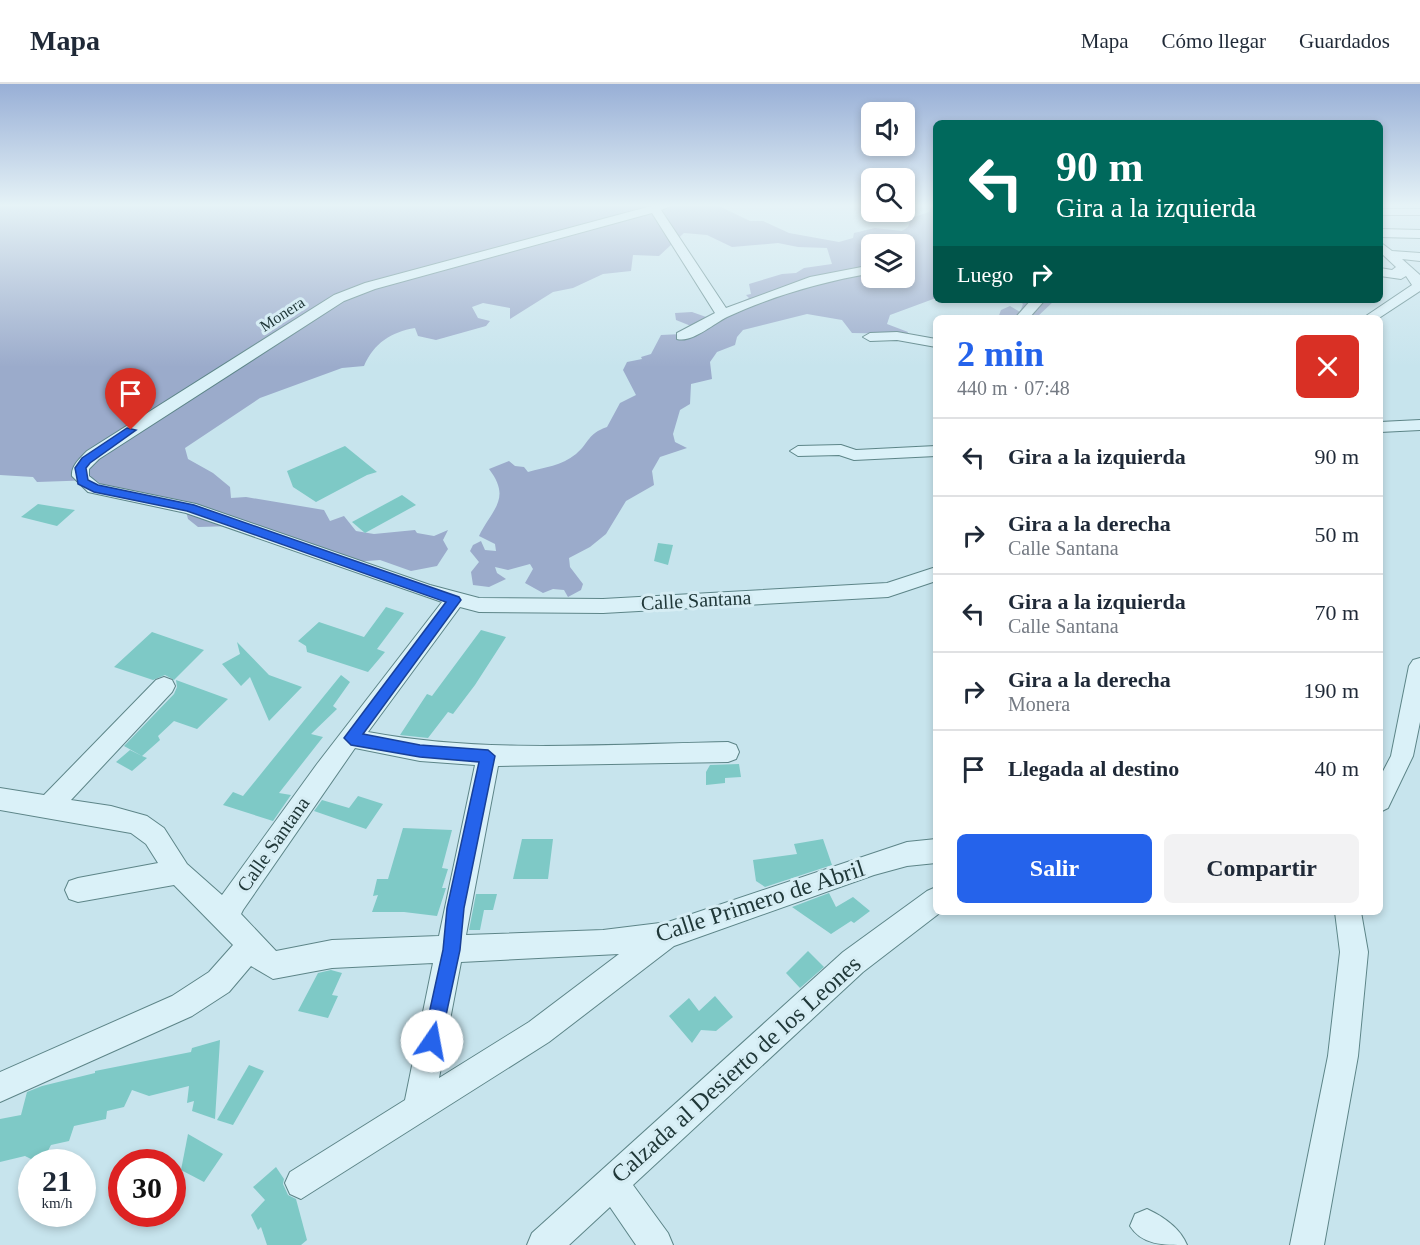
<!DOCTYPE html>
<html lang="es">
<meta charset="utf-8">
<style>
:root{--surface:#fff;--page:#f2f2f3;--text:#1f2937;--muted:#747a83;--line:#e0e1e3;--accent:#2563eb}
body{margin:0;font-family:"Times New Roman",serif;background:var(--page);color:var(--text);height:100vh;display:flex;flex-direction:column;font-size:22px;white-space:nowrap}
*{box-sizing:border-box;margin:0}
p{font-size:20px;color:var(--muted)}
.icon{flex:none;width:33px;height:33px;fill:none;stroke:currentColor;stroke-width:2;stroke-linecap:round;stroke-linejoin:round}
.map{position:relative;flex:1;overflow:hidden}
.drawer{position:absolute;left:933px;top:231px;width:450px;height:600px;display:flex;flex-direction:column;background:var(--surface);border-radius:9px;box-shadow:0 3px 9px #0003}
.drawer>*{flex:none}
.top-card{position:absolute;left:933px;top:36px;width:450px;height:183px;border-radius:9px;box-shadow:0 3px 9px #0003;background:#00695c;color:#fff;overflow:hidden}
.controls{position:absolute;left:861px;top:18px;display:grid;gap:12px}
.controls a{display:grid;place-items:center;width:54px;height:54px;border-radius:9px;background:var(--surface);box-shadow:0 3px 9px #0003;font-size:30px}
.speed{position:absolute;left:18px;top:1065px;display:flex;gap:12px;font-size:30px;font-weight:700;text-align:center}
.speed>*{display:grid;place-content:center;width:78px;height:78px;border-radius:50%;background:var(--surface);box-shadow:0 3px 9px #0003;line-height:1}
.speed small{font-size:15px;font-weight:400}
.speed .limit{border:9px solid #d22;background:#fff;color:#111}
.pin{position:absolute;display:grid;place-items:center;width:51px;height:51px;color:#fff;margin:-62px -26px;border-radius:50% 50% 50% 0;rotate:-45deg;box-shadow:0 0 6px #0007}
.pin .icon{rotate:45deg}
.me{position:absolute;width:66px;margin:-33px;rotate:12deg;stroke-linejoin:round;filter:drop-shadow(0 0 4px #0008)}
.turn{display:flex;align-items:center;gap:21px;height:126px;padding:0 24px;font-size:27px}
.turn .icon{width:78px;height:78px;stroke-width:2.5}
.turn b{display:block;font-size:42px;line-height:51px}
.then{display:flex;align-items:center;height:57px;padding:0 24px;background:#0003;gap:12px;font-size:22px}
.round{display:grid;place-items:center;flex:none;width:63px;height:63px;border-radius:9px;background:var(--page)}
.overview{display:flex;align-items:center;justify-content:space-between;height:102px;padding:0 24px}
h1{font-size:36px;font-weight:600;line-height:45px;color:var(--accent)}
.cta{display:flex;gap:12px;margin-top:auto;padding:12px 24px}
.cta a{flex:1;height:69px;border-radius:9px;background:var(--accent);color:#fff;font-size:24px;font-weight:600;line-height:69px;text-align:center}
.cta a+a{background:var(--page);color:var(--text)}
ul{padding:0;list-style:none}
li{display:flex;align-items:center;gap:18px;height:78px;padding:0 24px;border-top:2px solid var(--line)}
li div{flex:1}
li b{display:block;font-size:22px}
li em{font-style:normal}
header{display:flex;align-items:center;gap:36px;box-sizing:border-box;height:84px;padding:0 30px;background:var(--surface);border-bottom:2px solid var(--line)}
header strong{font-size:28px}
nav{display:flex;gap:33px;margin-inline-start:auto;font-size:21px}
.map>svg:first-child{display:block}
</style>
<header>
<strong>Mapa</strong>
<nav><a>Mapa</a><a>Cómo llegar</a><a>Guardados</a></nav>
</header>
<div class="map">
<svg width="1420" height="1161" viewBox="0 0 1420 1161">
<rect width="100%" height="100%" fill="#c7e4ed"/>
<!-- green -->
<g fill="#9babcb" fill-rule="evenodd">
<path d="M 0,121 L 700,121 L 721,123 L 750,137 L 763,137 L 789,149 L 839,158 L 853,154 L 854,149 L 875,144 L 902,147 L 908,143 L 911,134 L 929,128 L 932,121 L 936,121 L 936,214 L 890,231 L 887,240 L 908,248 L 907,250 L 852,249 L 842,236 L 807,230 L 743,246 L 737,253 L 735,261 L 717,268 L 710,278 L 712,295 L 691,300 L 690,320 L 680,326 L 673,350 L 675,358 L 687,364 L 660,373 L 652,387 L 654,401 L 626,417 L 606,450 L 590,463 L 569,474 L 570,483 L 583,500 L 581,506 L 568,513 L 564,506 L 553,505 L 543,509 L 525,499 L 533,485 L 530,480 L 508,486 L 495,483 L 497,489 L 506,495 L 489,503 L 473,501 L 471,488 L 479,478 L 470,467 L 473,461 L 481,457 L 485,466 L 496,467 L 495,460 L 479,452 C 492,425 512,415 489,385 L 509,377 L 515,382 L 524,383 L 528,388 C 545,383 561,382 576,370 C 590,358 587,350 607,343 L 620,319 L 636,311 L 623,286 L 627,278 L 642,275 L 641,273 L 651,270 L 661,251 L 682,250 L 685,244 L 691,242 L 676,236 L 675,229 L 692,228 L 709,234 L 749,214 L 746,211 L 751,210 L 749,200 L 782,190 L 796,189 L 804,184 L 832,180 L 827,164 L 798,163 L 778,159 L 732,163 L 707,151 L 684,149 L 659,172 L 633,171 L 631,187 L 603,190 L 573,204 L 553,208 L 510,235 L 510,224 L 483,219 L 472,223 L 478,234 L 490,237 L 486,242 L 436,256 L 418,252 L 415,244 C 391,248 374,259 364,282 L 342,284 L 260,314 L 185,364 L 188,375 L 213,389 L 230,403 L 231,414 L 246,413 L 324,426 L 330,437 L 344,432 L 356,447 L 374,450 L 415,446 L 417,449 L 434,452 L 448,446 L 443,456 L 448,465 L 437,482 L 411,487 L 380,476 L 354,478 L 308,464 L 290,452 L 234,442 L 198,443 L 188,435 L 186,427 L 106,403 L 95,396 L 37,398 L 33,393 L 0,391 ZM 872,160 L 904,160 L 904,194 L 872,194 Z"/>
<polygon points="1018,216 1055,216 1036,234 998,234 1001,226 1010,222 1020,228 1023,220"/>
</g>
<!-- building -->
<g fill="#7ec9c6">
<polygon points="345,362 377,388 367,391 316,418 293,403 287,387"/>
<polygon points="402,411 416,421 365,449 352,438"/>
<polygon points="38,420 75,426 57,442 21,433"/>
<polygon points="658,459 673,461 668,481 654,477"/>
<polygon points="386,523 404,529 377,565 385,568 368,588 307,568 306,562 298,557 319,538 364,553"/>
<polygon points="481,546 506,553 475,601 453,630 448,628 428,654 400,651 427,610 432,612"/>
<polygon points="152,548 204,566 174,596 165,591 153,596 114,583"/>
<polygon points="237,558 269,591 302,603 269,637 250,593 241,602 222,580 240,570"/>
<polygon points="341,591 350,598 333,622 337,625 311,650 323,653 279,709 291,711 273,737 223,721 233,708 243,712"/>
<polygon points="176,596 228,615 197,645 174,637 158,652 160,656 142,672 147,674 132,687 116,678 130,666 142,672 124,662 174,610 177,603"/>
<polygon points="739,680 741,693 725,694 725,699 706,701 706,688 710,681"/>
<polygon points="358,712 383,720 366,745 314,727 322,716 349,724"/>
<polygon points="403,744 452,746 442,784 448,785 442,804 446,804 437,832 404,828 372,828 378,811 373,812 377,795 388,795"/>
<polygon points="522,755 553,755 548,795 513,795"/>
<polygon points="823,755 832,781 765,803 756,797 753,776 797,770 794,760"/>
<polygon points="829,809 836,823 853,813 870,827 854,839 851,837 831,850 792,823"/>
<polygon points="476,810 497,810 493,826 484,826 480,846 469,846"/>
<polygon points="808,867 824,883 800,904 786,889"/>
<polygon points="331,886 342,889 332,911 338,912 328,934 298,927 318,889"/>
<polygon points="715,912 733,933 716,947 701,946 692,959 669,932 689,914 699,927"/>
<polygon points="220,956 215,1035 192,1027 194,1017 187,1019 189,1002 149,1012 132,1006 124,1023 107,1027 106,1035 74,1042 69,1057 51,1061 44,1074 35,1077 25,1072 0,1078 0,1035 21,1031 27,1008 42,1002 95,989 95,987 191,968 192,964"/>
<polygon points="249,981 264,987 233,1041 217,1036"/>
<polygon points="188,1050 223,1070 204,1098 181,1086"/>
<polygon points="276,1083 284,1095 283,1100 288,1111 296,1115 307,1156 301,1161 267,1161 261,1143 258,1146 251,1131 265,1116 253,1103"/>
</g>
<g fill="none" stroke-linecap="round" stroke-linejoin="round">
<!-- minor casing -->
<g stroke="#5d8588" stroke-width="2">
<g id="minor">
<path d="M 655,121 L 673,121 L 661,126 L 726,224 L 810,193 L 872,181 L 872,189 C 822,198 772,212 727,233 C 713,240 692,259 677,255 L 677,249 L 715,229 L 652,129 L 375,205 L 344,217 L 99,375 L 89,385 L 89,392 L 99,400 L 196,420 L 430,501 L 479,514 L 603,515 L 887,499 L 936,483 L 936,497 L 888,513 L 603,529 L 479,528 L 460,523 L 368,648 C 486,670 608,660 728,658 L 736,661 L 739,668 L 736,675 L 728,678 L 498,682 L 466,851 L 603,846 L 668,838 L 907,758 L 936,755 L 936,779 L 907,782 L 874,791 L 674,862 L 549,958 L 301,1115 L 290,1110 L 285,1099 L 290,1088 L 405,1016 L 433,879 L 332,884 L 273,895 L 251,882 L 229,908 L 192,932 L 0,1018 L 0,988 L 172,912 L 209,888 L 233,861 L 174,801 L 78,818 L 69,815 L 65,806 L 69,797 L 78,794 L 158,779 L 146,760 L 131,749 L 0,726 L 0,704 L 44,711 L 156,596 L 164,593 L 172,596 L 175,602 L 172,608 L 71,716 L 111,722 L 147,732 L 164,744 L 187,780 L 222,811 L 317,680 L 442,518 L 186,429 L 88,408 L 72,392 C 71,382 80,374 87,367 L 334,211 L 365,199 ZM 355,664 L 420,677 L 475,681 L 439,852 L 332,856 L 276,867 L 241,830 L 243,826 ZM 619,870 L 529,938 L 439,994 L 461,878 Z"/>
<rect x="1380" y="125" width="40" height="6"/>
<polygon points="1380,145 1420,146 1420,154 1380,153"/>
<polygon points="1380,158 1392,167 1420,169 1420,177 1402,175 1420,191 1420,207 1379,234 1363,234 1412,201 1406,192 1401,195 1380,192 1380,184 1392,186 1396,183 1380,168"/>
<polygon points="1031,216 1045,216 1029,234 1015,234"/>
<polygon points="897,248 936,255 936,263 897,256 870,257 863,253 870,249"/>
<polygon points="1420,336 1420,346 1380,348 1380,338"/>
<polygon points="841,361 856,366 936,362 936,372 854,376 839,371 798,372 790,367 798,362"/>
<polygon points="1420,574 1420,638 1413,672 1388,724 1380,728 1380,693 1391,672 1409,582 1413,576"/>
<polygon points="936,803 936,828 941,828 863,888 633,1101 668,1149 673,1161 636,1161 610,1123 569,1161 527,1161 532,1149 843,868 927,807"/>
<polygon points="1335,828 1361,828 1368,868 1358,972 1324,1161 1290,1161 1328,972 1340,868"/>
<path d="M 1147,1125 C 1164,1133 1180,1144 1187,1161 C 1162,1161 1142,1161 1130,1142 L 1135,1130 Z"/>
</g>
</g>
<!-- minor -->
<use href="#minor" fill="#daf1f8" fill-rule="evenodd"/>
</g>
<!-- sky -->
<linearGradient id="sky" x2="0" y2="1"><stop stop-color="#98afd6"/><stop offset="0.43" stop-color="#e6f3f7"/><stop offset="1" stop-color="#e6f3f7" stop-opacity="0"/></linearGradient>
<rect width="1420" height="283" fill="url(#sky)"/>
<!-- route -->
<polygon fill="#2563eb" stroke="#184099" stroke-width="1.5" points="127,344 136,346 90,379 86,384 88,396 98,401 194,421 459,513 461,516 363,650 420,661 488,666 495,672 464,824 460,866 439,964 432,966 425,964 423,957 443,866 447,824 479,678 420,673 351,661 344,654 446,518 187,427 94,408 78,400 75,384 82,374"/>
<g text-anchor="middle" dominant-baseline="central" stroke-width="6" stroke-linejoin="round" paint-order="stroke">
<!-- far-street labels -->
<g font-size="16" fill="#203839" stroke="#d6edf4">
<text transform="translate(282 230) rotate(-33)">Monera</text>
</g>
<!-- street labels -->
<g font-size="20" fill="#203839" stroke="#d6edf4">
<text transform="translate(696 516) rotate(-3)">Calle Santana</text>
<text transform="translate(273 760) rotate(-55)">Calle Santana</text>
</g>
<!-- near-street labels -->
<g font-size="24" fill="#203839" stroke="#d6edf4">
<text transform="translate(760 817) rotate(-18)">Calle Primero de Abril</text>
<text transform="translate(736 985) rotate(-42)">Calzada al Desierto de los Leones</text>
</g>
</g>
</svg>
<div class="controls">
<a><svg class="icon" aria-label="sound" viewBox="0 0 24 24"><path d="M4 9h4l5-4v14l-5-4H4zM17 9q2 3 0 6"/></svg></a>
<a><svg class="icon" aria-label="search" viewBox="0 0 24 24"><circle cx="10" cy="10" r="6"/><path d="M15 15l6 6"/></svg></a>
<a><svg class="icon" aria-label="layers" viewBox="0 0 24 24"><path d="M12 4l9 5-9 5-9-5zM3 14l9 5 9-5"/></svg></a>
</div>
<div class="speed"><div>21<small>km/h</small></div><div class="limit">30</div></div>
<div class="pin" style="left:131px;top:346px;background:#d93025"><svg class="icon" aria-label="arrive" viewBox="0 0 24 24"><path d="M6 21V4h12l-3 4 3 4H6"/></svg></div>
<svg class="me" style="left:432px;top:957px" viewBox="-20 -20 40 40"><circle r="19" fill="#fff"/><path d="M0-13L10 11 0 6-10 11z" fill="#2563eb"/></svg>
<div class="top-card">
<div class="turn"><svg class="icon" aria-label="left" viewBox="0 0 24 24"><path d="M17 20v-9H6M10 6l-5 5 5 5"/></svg><div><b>90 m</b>Gira a la izquierda</div></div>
<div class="then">Luego<svg class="icon" aria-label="right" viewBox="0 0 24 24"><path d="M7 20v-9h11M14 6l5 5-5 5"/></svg></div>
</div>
<section class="drawer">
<div class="overview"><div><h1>2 min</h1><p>440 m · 07:48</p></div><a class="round" style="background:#d93025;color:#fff"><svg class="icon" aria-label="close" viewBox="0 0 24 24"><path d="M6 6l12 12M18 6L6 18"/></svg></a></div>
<ul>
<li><svg class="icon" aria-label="left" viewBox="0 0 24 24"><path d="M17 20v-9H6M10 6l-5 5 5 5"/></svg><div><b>Gira a la izquierda</b></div><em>90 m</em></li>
<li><svg class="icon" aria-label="right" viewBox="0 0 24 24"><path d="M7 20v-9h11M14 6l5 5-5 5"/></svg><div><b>Gira a la derecha</b><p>Calle Santana</p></div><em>50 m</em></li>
<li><svg class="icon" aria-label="left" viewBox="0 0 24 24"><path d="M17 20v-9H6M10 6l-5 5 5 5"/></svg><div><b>Gira a la izquierda</b><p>Calle Santana</p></div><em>70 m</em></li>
<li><svg class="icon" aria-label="right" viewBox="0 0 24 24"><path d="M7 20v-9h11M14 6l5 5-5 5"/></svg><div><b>Gira a la derecha</b><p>Monera</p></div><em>190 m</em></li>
<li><svg class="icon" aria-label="arrive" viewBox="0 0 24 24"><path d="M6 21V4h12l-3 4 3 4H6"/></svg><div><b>Llegada al destino</b></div><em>40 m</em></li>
</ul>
<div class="cta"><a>Salir</a><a>Compartir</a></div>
</section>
</div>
